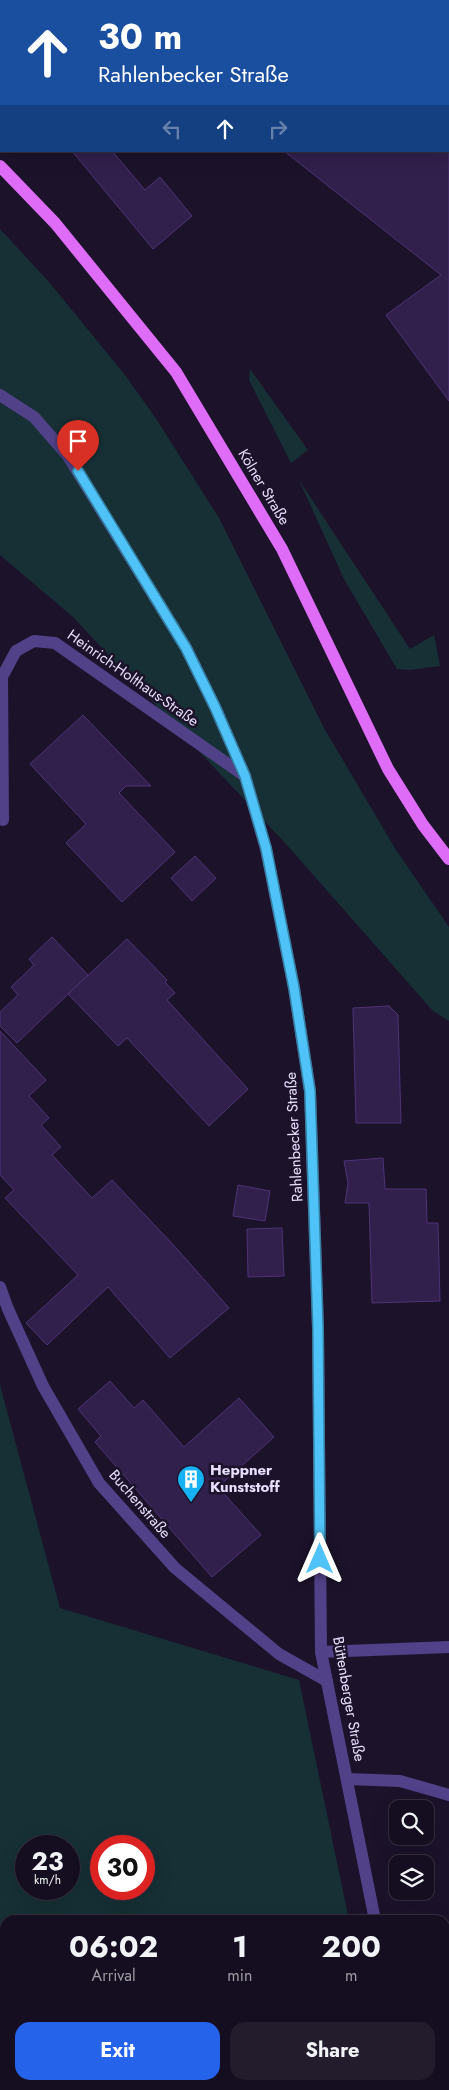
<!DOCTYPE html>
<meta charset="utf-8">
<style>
:root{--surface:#150e20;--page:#221c2d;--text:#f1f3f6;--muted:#9d9ca5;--line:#342e3e;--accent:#2563eb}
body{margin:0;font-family:Jost,sans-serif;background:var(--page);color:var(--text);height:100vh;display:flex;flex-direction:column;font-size:19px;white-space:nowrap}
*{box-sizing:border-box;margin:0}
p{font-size:16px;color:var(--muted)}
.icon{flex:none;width:28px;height:28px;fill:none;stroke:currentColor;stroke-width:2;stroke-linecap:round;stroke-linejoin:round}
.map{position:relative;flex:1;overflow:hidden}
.sheet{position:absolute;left:0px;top:1915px;width:450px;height:175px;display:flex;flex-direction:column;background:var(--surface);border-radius:15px 15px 0 0;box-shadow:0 5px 20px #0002,0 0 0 1px var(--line)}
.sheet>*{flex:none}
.top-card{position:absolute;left:0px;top:0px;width:450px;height:152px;box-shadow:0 5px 20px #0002,0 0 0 1px var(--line);background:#1a4fa0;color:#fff;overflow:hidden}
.fabs{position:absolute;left:389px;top:1800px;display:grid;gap:10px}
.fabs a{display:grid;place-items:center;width:45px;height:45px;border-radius:10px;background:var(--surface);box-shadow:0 5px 20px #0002,0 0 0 1px var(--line);font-size:25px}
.speed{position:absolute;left:15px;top:1835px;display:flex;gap:10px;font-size:25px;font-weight:700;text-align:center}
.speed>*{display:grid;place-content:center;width:65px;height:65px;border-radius:50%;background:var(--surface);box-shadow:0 5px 20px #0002,0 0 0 1px var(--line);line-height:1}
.speed small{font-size:12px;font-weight:400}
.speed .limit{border:8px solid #d22;background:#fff;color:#111}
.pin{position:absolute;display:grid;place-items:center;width:42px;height:42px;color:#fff;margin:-51px -21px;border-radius:50% 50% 50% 0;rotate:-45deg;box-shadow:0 0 5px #0007}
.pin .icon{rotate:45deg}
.me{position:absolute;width:55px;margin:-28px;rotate:0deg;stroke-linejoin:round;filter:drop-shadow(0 0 4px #0008)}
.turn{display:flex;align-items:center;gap:18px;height:105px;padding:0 15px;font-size:22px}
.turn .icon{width:65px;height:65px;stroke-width:2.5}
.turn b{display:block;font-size:35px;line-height:42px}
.lanes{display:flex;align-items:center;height:48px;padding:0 15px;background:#0003;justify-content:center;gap:25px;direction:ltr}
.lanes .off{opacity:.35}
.eta{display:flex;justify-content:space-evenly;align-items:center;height:85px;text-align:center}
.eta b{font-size:30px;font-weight:700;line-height:35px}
.primary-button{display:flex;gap:10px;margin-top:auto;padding:10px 15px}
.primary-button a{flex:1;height:58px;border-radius:15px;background:var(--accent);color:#fff;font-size:20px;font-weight:700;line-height:58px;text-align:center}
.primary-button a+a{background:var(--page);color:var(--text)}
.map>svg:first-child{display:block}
</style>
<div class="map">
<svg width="449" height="2090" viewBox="0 0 449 2090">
<rect width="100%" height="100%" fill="#1c132b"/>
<!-- green -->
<g fill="#163035" fill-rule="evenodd">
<polygon points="270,0 395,0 396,1 273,1"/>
<polygon points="0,229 49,282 125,375 157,420 219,518 324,728 396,850 449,927 449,1021 433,1011 286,844 73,617 0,555"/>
<polygon points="250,369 308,450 291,463 249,380"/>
<polygon points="299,480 410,649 434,635 440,666 409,670 397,669 344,579"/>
<path d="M 0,1385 L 60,1608 L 299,1680 L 349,1920 L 5,1920 L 5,2085 L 383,2085 L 384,2090 L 0,2090 ZM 69,1846 L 69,1889 L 26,1889 L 26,1846 ZM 144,1846 L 144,1889 L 101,1889 L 101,1846 Z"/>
</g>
<!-- building -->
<g fill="#31204b" stroke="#4e3376">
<polygon points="72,151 112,151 145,190 160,177 192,216 153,249"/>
<polygon points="284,151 449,151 449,401 386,315 441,275"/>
<polygon points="83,715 151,786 126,786 119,793 175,852 122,902 66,843 86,824 30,764"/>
<polygon points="195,856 216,878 192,901 171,878"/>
<polygon points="52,937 88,975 17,1043 0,1026 0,1012 18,995 11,987 34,965 29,959"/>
<polygon points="127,939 167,980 165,982 175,993 167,1000 248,1089 209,1126 127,1038 118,1046 68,994"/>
<polygon points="389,1006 398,1015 401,1123 356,1123 353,1008"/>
<polygon points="0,1031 46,1080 29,1096 49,1118 41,1125 61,1147 52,1155 92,1198 112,1180 178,1250 229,1308 170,1358 108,1287 47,1345 26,1323 78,1275 5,1198 14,1190 0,1175"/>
<polygon points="383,1158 385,1189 426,1189 427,1223 438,1223 440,1301 372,1303 369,1203 345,1203 348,1183 344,1161"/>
<polygon points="238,1185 270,1191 265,1221 233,1216"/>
<polygon points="282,1228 284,1276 248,1277 247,1229"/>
<polygon points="110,1381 134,1408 143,1400 184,1447 239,1398 274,1437 218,1487 261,1535 212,1577 95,1442 101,1436 78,1409"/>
</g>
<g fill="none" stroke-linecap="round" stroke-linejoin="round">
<!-- minor -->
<g stroke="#514188" stroke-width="12">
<polyline points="0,395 34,417 68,456 186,648 215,707 245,776 266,849 294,988 310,1091 318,1328 321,1652 375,1920"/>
<polyline points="3,820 2,677 16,651 34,641 55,643 245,776"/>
<polyline points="0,1287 8,1309 43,1386 99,1483 175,1568 279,1654 327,1681"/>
<polyline points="321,1652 449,1647"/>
<polyline points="348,1779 400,1781 449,1795"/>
<polyline points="406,2085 407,2090"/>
</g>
<!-- major -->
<polyline stroke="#df6cf7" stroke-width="12" points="0,166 55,223 176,372 282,549 388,769 423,825 449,859"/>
<!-- rail -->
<g stroke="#16b1f3" stroke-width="4" stroke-dasharray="8 6" stroke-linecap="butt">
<polyline points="439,0 440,1"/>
<polyline points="449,9 449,10"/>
</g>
</g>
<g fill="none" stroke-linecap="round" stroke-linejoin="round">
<!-- route casing -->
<g stroke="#337fa1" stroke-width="12">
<polyline id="route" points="78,471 186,648 215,707 245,776 266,848 294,988 310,1091 318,1328 320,1559"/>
</g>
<!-- route -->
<use href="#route" stroke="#4fc3f7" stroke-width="9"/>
</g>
<!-- icons -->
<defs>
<g id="building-pin" transform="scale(1.4375)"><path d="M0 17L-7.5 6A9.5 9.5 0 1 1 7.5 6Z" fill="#16b1f3" stroke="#1c132b"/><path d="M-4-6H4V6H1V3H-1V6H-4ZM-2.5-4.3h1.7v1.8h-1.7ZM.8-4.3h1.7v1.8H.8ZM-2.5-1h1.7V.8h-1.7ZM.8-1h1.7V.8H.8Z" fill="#fff"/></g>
</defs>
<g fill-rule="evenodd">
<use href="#building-pin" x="191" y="1479"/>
</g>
<g text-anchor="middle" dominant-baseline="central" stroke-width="5" stroke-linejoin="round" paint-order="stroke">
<!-- street labels -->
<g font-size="15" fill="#e8dffd" stroke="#1c132b">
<text transform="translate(264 487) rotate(59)">Kölner Straße</text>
<text transform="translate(133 678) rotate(35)">Heinrich-Holthaus-Straße</text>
<text transform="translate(294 1137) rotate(-93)">Rahlenbecker Straße</text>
<text transform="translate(140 1504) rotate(49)">Buchenstraße</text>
<text transform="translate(349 1699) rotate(80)">Büttenberger Straße</text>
</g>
<!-- poi labels -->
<g font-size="15" font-weight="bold" fill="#e8dffd" stroke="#1c132b" text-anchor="start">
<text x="210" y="1470">Heppner<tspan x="210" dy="17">Kunststoff</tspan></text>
</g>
</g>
</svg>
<div class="fabs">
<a><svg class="icon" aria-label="search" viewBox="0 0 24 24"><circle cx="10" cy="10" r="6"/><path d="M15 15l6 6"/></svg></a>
<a><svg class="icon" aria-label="layers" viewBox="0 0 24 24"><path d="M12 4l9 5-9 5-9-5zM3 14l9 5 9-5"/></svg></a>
</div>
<div class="speed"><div>23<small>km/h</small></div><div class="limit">30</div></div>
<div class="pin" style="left:78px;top:471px;background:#d93025"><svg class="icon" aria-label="arrive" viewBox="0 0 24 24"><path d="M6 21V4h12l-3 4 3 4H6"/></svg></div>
<svg class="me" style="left:320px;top:1559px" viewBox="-20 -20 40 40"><path d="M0-17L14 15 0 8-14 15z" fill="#4fc3f7" stroke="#fff" stroke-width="4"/></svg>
<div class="top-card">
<div class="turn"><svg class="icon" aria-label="ahead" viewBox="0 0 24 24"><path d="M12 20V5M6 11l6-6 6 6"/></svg><div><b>30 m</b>Rahlenbecker Straße</div></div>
<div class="lanes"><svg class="icon off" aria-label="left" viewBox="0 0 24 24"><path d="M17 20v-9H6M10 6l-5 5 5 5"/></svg><svg class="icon" aria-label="ahead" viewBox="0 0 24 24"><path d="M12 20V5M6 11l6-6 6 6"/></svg><svg class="icon off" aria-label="right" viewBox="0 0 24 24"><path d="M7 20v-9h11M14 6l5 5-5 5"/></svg></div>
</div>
<section class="sheet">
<div class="eta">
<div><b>06:02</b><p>Arrival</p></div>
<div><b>1</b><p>min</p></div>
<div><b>200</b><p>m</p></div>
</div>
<div class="primary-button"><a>Exit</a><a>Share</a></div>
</section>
</div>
